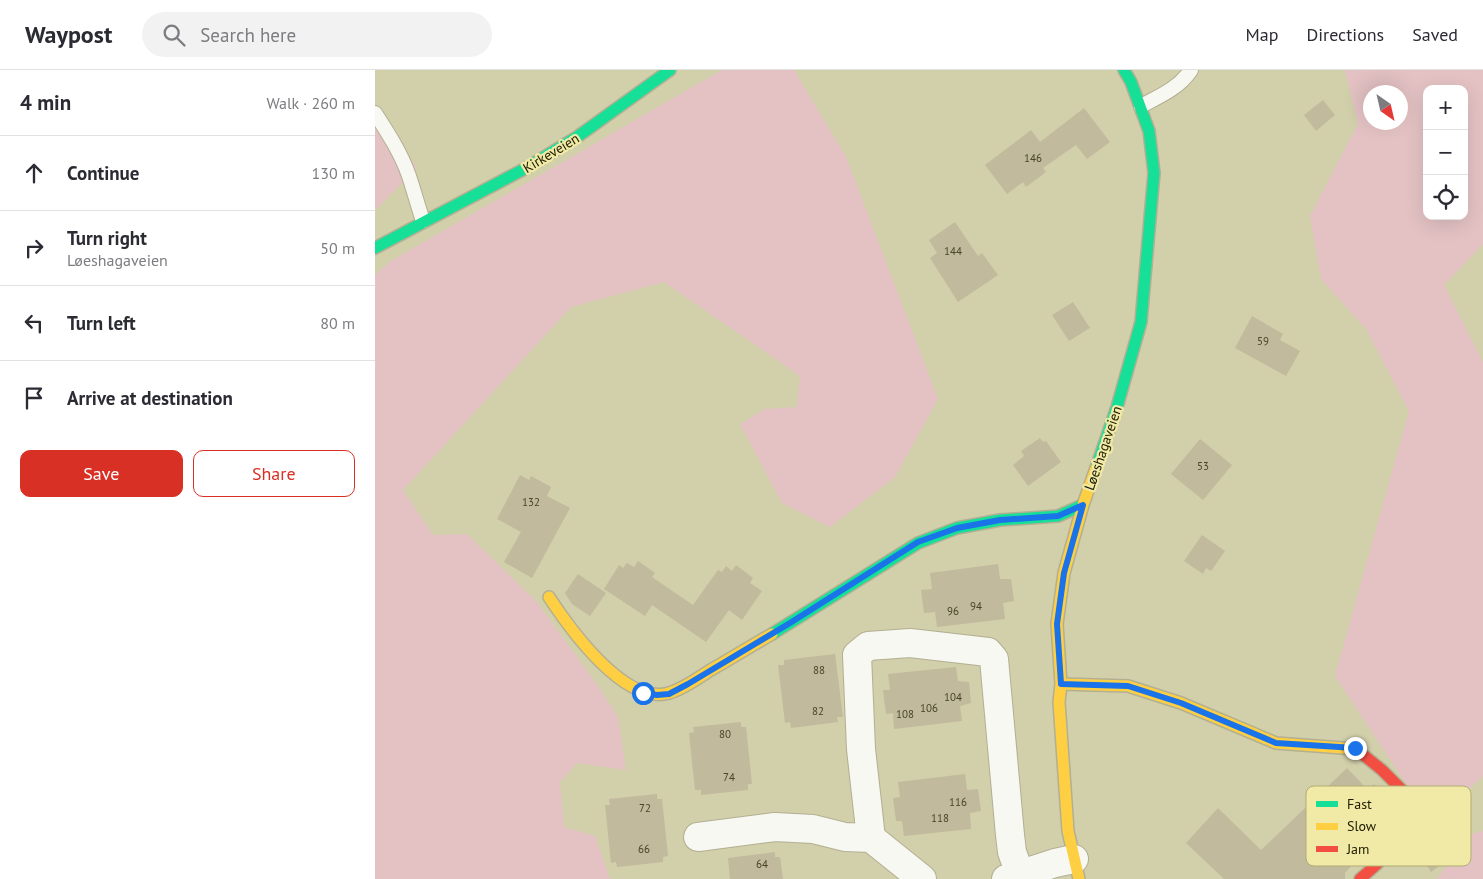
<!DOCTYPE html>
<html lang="en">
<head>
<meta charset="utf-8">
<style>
	:root { --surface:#fff; --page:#f2f2f3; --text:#2b2b33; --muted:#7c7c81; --line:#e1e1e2; --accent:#d93025 }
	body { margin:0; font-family:"PT Sans",sans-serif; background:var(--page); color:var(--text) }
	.controls { position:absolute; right:15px; top:15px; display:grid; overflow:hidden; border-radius:10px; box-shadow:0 5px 20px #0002 }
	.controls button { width:45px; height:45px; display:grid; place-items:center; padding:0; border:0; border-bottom:1px solid var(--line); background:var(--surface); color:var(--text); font:25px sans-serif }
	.compass { position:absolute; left:988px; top:15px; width:45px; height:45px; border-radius:50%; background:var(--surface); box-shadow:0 5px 20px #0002; rotate:146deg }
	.stop { position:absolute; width:15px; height:15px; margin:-11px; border:4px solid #1a73e8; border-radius:50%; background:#fff }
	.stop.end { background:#1a73e8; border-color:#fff; box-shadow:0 1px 5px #0008 }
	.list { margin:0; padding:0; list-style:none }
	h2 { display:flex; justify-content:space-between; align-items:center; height:65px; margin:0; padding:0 20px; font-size:21px }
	h2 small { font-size:16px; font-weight:400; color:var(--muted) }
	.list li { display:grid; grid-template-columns:32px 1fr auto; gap:15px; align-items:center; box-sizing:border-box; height:75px; padding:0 20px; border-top:1px solid var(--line) }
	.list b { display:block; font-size:19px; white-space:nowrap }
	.list p { margin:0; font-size:16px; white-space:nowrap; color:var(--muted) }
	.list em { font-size:16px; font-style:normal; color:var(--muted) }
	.actions { display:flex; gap:10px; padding:15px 20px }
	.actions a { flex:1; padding:11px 0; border:1px solid var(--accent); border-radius:10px; text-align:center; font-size:18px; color:var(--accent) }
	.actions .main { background:var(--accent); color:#fff }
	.icon { flex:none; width:28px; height:28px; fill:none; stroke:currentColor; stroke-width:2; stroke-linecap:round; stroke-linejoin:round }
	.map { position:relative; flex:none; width:1108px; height:809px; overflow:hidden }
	header { display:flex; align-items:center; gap:30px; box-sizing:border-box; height:70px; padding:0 25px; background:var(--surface); border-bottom:1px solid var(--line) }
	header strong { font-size:24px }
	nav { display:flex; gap:28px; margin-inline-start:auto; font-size:18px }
	.search { width:350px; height:45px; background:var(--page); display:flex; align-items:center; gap:12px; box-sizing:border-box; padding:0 18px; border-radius:28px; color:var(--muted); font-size:19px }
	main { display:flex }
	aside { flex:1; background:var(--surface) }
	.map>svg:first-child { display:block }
</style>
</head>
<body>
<header>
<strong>Waypost</strong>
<div class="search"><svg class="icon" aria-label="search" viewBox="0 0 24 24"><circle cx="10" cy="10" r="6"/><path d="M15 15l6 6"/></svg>Search here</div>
<nav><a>Map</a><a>Directions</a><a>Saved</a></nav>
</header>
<main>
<aside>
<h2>4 min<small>Walk · 260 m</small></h2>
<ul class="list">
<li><svg class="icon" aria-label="ahead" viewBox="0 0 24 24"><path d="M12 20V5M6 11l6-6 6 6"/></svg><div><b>Continue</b></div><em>130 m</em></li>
<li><svg class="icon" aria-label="right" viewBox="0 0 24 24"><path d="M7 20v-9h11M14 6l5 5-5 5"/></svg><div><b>Turn right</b><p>Løeshagaveien</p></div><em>50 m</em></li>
<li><svg class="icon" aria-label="left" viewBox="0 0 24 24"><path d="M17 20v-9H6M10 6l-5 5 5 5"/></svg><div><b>Turn left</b></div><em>80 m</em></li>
<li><svg class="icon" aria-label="arrive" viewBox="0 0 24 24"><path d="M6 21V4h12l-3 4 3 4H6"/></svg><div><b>Arrive at destination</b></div></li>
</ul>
<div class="actions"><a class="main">Save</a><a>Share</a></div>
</aside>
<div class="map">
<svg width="1108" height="809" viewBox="0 0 1108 809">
	<rect width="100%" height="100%" fill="#d2cfab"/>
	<g fill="#e4c2c4" fill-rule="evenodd">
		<path d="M347,0H419L471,87L563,329L520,407L455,457L407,433L365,354L390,339L422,337L425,306L289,212L196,237L28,420L58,465L92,464L161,531L223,616L243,647L251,700L202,693L185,712L189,757L220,766L235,809H0V205L16,191Z"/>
		<path d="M970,0H1108V174L1069,215L1108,292V706L1057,753L960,606L1034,341L991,259L946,209L935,146L983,54ZM1052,19H1089V146H1052ZM996,22H1026V52H996Z"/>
		<path d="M0,33L42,98L0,140Z"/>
		<path d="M1108,761V809H1062L1094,765Z"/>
	</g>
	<g fill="#c1ba9d">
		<path d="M948,30L960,45L941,61L929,45Z"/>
		<path d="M709,38L735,72L712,89L701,75L668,98L671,102L651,117L648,112L632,124L610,95L656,60L665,72Z"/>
		<path d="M580,152L603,186L607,183L623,205L583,232L555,188L562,183L554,170Z"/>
		<path d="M698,232L715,258L694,271L677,245Z"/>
		<path d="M877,246L908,264L905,270L925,281L911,306L860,278Z"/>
		<path d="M665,368L668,372L671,371L686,392L653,416L638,395L649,386L646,381Z"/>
		<path d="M825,369L857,395L828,430L796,404Z"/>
		<path d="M145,405L154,410L156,406L176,417L172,426L195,438L157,508L129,492L146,462L122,449Z"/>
		<path d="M827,465L850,481L836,501L831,498L828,504L809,491Z"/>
		<path d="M263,491L280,503L277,507L318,535L343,500L347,502L351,496L357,501L361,495L378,508L375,513L387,521L367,550L354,540L331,572L277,535L270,546L229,519L244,495L248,498L252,493L259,497Z"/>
		<path d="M623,494L625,509H636L639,531L628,533L630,549L562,557L560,542L549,543L546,520L557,519L555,503Z"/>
		<path d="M203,504L231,523L215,546L197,534L190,523Z"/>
		<path d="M460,584L468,647H462L463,652L416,658L415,652L410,653L403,595H409V590Z"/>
		<path d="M581,597L583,611L594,612L596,633L585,636L587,651L519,659L518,643L511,644L508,620H515L513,604Z"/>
		<path d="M366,652V657H371L377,714H373V720L326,725V720H320L314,663L319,662L318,657Z"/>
		<path d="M972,698L993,720L999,714L1013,729L993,749L985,741L957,768L976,796L970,803V809H849L811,773L843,738L886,780Z"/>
		<path d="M590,704L592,720L603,719L606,741L595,743L596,759L529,766L527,751H521L518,728L525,727L523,712Z"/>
		<path d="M282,724V729H287L293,786L288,787V792L242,797L241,792L236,793L230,735H235L234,729Z"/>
		<path d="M1056,764L1074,789L1056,802L1039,777L1042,773Z"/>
		<path d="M400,782V787H405L408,809H355L353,788Z"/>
	</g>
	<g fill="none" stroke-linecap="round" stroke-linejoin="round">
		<g stroke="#b2af93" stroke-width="16">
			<g id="lane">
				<path d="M766,36C785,26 804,18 816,0"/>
				<path d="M0,43C13,63 26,83 34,106C39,121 43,136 48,151"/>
			</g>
		</g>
		<g stroke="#b2af93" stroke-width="30">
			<g id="street">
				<path d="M323,767L400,757L438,759L470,767L496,768L547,809"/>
				<path d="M496,768L486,679L482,585L493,576L535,573L613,582L619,589L635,765L637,782L645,804"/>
				<path d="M631,809L680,793L699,789"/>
			</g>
		</g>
		<g stroke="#b2af93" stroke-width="14">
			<g id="fast">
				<path d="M0,178L153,97L202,67L295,0"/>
				<path d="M721,398L742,337L766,252L779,103L774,61L756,12L749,0"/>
				<path d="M397,564L543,473L582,458L625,450L683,446L708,435"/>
			</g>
		</g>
		<g stroke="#b2af93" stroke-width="14">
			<g id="slow">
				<path d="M174,527C195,559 250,636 294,623C308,619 322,609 334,601C355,589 376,576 397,564"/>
				<path d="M686,614L753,616L806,633L901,673L981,679"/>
				<path d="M704,809L693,761L684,632L686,614L682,554L689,503L708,435L721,398"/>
			</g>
		</g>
		<g stroke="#b2af93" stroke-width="14">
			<path id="jam" d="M981,679L1007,700L1040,733C1048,757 1001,795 985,809"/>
		</g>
		<use href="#lane" stroke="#f8f8f2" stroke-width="14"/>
		<use href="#street" stroke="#f8f8f2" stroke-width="28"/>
		<use href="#fast" stroke="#16e098" stroke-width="11"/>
		<use href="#slow" stroke="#ffcf43" stroke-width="11"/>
		<use href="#jam" stroke="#f24e42" stroke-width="11"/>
	</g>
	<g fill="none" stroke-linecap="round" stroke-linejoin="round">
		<path stroke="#1a73e8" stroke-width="6" d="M268,623L282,625L294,624L313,614L415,553L543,472L582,458L625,450L683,446L708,435L689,503L682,554L686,614L753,616L806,633L901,673L980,678"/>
	</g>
	<g text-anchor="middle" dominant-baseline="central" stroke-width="4.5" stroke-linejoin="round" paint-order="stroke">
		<g font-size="11" fill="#48442a">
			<text x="658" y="88">146</text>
			<text x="578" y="181">144</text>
			<text x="888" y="271">59</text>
			<text x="828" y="396">53</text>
			<text x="156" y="432">132</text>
			<text x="601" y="536">94</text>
			<text x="578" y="541">96</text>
			<text x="444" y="600">88</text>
			<text x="578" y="627">104</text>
			<text x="554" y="638">106</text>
			<text x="443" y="641">82</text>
			<text x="530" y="644">108</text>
			<text x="350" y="664">80</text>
			<text x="354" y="707">74</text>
			<text x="583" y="732">116</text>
			<text x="270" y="738">72</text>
			<text x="565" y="748">118</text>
			<text x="269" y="779">66</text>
			<text x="387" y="794">64</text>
		</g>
		<g font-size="14" fill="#1d1a01" stroke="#f0eaa6">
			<text transform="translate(176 83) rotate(-31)">Kirkeveien</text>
			<text transform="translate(728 378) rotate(-71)">Løeshagaveien</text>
		</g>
	</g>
	<rect x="931" y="716" width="165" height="80" rx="8" fill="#f0eaa6" stroke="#b1ac74" stroke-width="1"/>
	<rect x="941" y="731" width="22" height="6" fill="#16e098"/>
	<rect x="941" y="753" width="22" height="7" fill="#ffcf43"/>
	<rect x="941" y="776" width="22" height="6" fill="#f24e42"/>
	<g font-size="14" fill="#1d1a01">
		<text x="972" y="739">Fast</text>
		<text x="972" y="761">Slow</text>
		<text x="972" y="784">Jam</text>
	</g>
</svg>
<div class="controls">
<button>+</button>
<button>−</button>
<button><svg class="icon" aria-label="locate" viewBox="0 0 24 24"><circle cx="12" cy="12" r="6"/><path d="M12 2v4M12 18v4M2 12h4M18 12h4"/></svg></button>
</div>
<svg class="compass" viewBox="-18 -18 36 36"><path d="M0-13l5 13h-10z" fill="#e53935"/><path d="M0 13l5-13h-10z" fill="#7c7c81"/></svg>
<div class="stop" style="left:268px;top:623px"></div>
<div class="stop end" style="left:980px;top:678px"></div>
</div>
</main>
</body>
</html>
